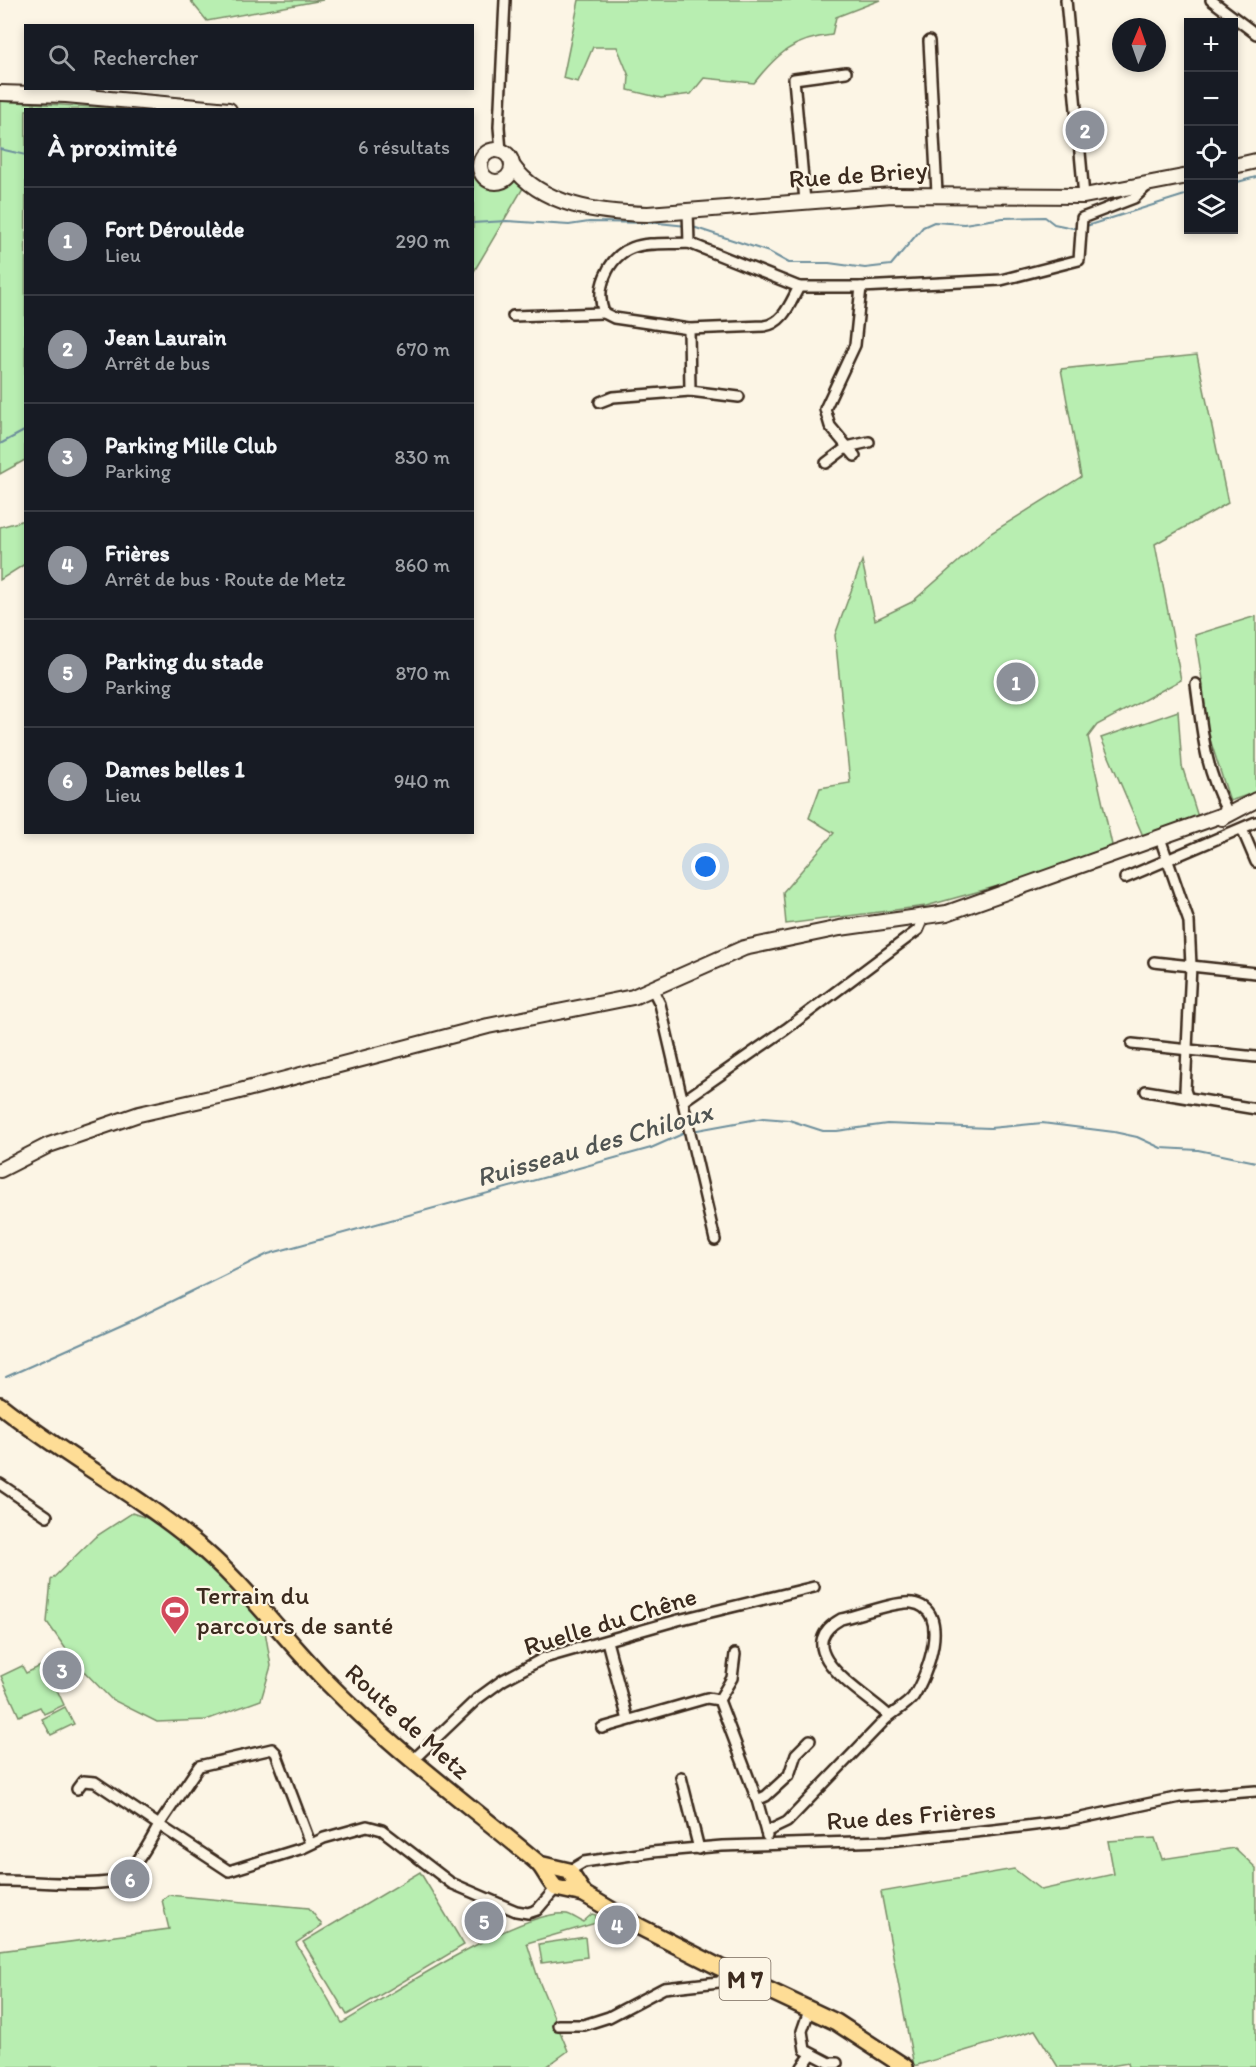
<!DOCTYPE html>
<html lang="fr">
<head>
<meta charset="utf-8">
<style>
	:root { --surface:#171b24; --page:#20242c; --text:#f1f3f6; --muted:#9ea1a6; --line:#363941; --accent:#8c9099 }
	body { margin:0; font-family:Itim,sans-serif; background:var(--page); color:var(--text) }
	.controls { position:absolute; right:18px; top:18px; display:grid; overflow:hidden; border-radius:0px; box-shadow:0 3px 9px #0003 }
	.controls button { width:54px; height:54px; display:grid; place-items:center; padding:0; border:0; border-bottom:2px solid var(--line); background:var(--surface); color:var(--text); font:30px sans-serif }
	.compass { position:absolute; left:1112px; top:18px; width:54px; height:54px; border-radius:50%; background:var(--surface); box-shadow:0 3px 9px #0003; rotate:2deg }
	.you { position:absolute; left:706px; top:867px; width:21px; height:21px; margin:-15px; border:4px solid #fff; border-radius:50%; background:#1a73e8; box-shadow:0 0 0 9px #1a73e833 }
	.badge { display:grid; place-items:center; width:39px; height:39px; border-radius:50%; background:var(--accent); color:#fff; font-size:20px; font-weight:700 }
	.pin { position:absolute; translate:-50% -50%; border:3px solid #fff; box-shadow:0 2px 6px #0006 }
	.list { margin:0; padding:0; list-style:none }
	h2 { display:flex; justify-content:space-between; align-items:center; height:78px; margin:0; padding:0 24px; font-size:26px }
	h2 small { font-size:20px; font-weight:400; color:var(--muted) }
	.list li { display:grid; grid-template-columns:39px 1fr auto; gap:18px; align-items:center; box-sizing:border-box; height:108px; padding:0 24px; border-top:2px solid var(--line) }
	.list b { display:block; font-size:22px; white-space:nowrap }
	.list p { margin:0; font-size:20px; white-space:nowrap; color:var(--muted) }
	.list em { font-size:20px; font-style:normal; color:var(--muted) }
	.icon { flex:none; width:33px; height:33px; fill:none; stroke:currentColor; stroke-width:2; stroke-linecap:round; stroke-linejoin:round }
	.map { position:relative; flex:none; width:1256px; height:2067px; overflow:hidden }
	.search { position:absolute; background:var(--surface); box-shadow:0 3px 9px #0003; left:24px; top:24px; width:450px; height:66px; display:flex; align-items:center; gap:15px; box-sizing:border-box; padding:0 21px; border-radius:0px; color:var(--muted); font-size:22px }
	.panel { position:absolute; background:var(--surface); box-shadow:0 3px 9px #0003; left:24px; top:108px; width:450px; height:726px; border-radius:0px }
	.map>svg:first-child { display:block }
</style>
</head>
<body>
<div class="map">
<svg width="1256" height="2067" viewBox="0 0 1256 2067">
	<rect width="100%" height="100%" fill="#fcf5e5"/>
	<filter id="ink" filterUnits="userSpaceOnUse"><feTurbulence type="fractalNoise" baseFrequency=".0167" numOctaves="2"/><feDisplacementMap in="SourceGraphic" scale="12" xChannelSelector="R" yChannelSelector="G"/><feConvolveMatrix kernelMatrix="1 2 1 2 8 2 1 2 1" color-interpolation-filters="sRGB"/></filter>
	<g filter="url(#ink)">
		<g fill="#b8eeb1" stroke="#7a8c68" stroke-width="1.5">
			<path d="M190,0H323L207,21Z"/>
			<path d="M579,0H880L836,17L832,35C793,39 777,54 754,83L704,78L691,94L661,98L628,90L629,76L617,47H593L578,82L563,78Z"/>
			<path d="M0,101L124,109L26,110L25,460L0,474Z"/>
			<path d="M473,170L526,183L473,273Z"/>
			<path d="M1197,355L1228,503L1155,544L1181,680L1097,725L1088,737L1114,854L926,906L786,924L783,892L834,833L809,818L820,788L850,783L835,635L862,561L875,620L912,602L991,533L1081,477L1061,369Z"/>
			<path d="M25,520V564L0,580V527Z"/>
			<path d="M1256,616V792L1230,801L1204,721L1199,687L1203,686L1195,635Z"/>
			<path d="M1178,711L1182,766L1198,817L1143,836L1101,738Z"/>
			<path d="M132,1513L162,1523L209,1564L263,1619L271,1666L261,1700L206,1720L157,1722L111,1699L75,1662L47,1622L51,1580L95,1537Z"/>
			<path d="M45,1664L64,1705L44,1714L40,1707L19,1716L1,1676L22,1666L26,1673Z"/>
			<path d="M65,1707L74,1724L51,1735L42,1719Z"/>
			<path d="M1155,1838L1162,1859L1235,1848L1256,1868V2067H1129L1128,2063L1104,2067H1058L1035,2030L914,2066L881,1892L1014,1869L1041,1890L1114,1874L1108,1841Z"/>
			<path d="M420,1872L464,1945L347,2015L303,1942Z"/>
			<path d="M168,1895L309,1908L322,1925L296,1943L342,2023C385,1998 522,1908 567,1914C572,1915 578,1920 583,1922L592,1914L596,1915V1923L527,1943L539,1981L568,2051L546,2067H0V1951L169,1929L162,1900Z"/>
			<path d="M585,1937L587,1957L542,1963L539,1944Z"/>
		</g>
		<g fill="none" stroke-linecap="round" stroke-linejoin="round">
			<g stroke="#6d8f9c" stroke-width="2">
				<path d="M0,149L26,155"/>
				<path d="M1234,183L1256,177"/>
				<path d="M472,223L507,221L569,225L589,222L658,223L687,226"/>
				<path d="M693,227L769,252L789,263H829L865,268L891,265L923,227L934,222L964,224L1003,218L1045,217L1054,224L1078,229"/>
				<path d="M1083,227L1188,194"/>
				<path d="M0,444L26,430"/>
				<path d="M692,1131L763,1118L789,1120L823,1131H837L887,1124L990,1128L1042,1123L1114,1132L1137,1137L1161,1148L1198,1150L1256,1162"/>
				<path d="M6,1377L131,1321L268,1254L651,1148L687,1132"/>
			</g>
			<g stroke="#3b2a1e" stroke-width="14">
				<g id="street">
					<path d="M1066,0L1084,196"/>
					<path d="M1211,0L1256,34"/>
					<path d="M929,41L937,193"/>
					<path d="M501,151L499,127L505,0"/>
					<path d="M805,201L794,79L846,72"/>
					<path d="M688,211L689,243"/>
					<path d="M689,243L799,287C790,303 784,323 764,326L689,329L614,318L604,313C599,300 600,288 605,276C621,237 653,245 689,243Z"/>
					<path d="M799,287H861L1001,280L1079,260L1082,218L1134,198L1148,185"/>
					<path d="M513,316L604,313"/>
					<path d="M690,391L739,397"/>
					<path d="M600,402L613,397L690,391L689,329"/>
					<path d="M855,456L830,426L825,409L855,345L861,287"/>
					<path d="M826,463L847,447L869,442"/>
					<path d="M1196,684C1203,735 1204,766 1228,813"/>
					<path d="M1242,829L1256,862"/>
					<path d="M1160,838L1189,922L1191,966L1185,1090L1187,1096"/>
					<path d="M1125,878L1256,822"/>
					<path d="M1154,962L1256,973"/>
					<path d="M653,990L660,1004L715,1240"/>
					<path d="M1132,1044L1256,1057"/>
					<path d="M1146,1091L1256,1109"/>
					<path d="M683,1101L786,1029L918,930L923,918"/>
					<path d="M0,1484L47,1516"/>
					<path d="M608,1645L628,1720"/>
					<path d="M719,1700L732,1678L735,1654"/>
					<path d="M602,1728L707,1698L719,1700L757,1800L767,1836"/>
					<path d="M413,1760L477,1699L503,1680L544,1658L678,1620L814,1587"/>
					<path d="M681,1777L699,1849"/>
					<path d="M77,1789L83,1781L95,1782L159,1825L199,1766L272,1749L276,1753L310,1843"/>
					<path d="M757,1800L766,1796L789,1775L796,1754L810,1740"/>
					<path d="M766,1832L787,1822C820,1788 852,1754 885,1720C893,1712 906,1706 913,1697C927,1676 953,1609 912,1603C896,1601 859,1615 841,1619C785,1650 867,1694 889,1716"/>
					<path d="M569,1871L584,1862L652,1852L722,1846L888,1841L994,1830L1067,1821L1180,1797L1256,1791"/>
					<path d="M0,1881C25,1880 106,1889 121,1878C137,1866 150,1842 159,1825L229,1871L303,1848L324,1838L367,1826L382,1830L451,1883L516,1911L528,1913L537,1910L556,1888"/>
					<path d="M810,2008L802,2031L805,2050L830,2063H837"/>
					<path d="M558,2025H584L609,2017L664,1988L719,1982L730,1972"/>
					<path d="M802,2067L811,2055"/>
				</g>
			</g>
			<g stroke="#3b2a1e" stroke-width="18">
				<g id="secondary">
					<path d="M0,93L66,95L229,110"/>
					<circle cx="496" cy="166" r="16"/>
					<path d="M512,165C541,206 601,213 648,214L892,195L1084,196L1188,176"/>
					<path d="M1234,166L1256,161"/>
					<path d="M1222,818L1256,800"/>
					<path d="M0,1170L49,1145L139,1114L232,1093L488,1026L633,997L744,948L840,928L947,913L1228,813"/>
				</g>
			</g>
			<g stroke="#3b2a1e" stroke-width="20">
				<g id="primary">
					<path d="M0,1405C61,1454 132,1491 193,1541C244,1582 284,1639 330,1685C394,1750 468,1804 537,1862C545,1869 548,1881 556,1888L584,1894L640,1927L719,1967L836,2022L905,2067"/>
					<path d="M539,1864L569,1871L584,1894"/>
				</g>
			</g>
			<use href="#street" stroke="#fcf5e5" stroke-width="9"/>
			<use href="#secondary" stroke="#fcf5e5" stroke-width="14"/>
			<use href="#primary" stroke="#fedd96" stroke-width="15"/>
		</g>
	</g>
	<defs>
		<g id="stadium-pin" transform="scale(1.5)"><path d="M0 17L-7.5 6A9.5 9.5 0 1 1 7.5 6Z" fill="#d1495b" stroke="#fcf5e5"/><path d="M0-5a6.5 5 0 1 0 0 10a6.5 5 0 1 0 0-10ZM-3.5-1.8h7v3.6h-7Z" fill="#fff"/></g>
	</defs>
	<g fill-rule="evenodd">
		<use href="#stadium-pin" x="175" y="1610"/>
	</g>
	<g text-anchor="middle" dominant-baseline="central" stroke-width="4.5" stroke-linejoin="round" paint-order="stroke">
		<rect fill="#fcf5e5" stroke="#75675a" stroke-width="1.5" x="719.5" y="1958" width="51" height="42" rx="4.5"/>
		<g font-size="24" font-weight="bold" fill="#3b2a1e">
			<text x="745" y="1979">M 7</text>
		</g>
		<g font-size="26" fill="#3b2a1e" stroke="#fcf5e5">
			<text transform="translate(858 174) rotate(-4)">Rue de Briey</text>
			<text transform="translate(610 1621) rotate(-17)">Ruelle du Chêne</text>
			<text transform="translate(408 1721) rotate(42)">Route de Metz</text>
			<text transform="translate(911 1815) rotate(-4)">Rue des Frières</text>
		</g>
		<g font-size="26" fill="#3b2a1e" stroke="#fcf5e5" text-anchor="start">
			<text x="196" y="1595">Terrain du<tspan x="196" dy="30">parcours de santé</tspan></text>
		</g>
		<g font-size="27" font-style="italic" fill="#505452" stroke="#fcf5e5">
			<text transform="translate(594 1144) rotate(-16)">Ruisseau des Chiloux</text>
		</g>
	</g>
</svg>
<div class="controls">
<button>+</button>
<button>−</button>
<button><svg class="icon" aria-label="locate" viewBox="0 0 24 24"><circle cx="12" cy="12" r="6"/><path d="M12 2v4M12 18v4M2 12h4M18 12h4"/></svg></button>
<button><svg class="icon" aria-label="layers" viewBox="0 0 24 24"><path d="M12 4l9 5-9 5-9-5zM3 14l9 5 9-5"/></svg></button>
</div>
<svg class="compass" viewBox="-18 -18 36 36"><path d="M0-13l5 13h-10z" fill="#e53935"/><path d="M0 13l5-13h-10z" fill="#9ea1a6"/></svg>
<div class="you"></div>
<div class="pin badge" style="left:1016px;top:682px">1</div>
<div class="pin badge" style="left:1085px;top:130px">2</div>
<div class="pin badge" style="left:62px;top:1670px">3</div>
<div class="pin badge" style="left:617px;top:1925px">4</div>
<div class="pin badge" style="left:484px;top:1921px">5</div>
<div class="pin badge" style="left:130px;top:1879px">6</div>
<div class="search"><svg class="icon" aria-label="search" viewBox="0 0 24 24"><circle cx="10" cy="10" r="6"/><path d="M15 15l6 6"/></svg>Rechercher</div>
<section class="panel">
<h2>À proximité<small>6 résultats</small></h2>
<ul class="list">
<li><span class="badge">1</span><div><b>Fort Déroulède</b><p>Lieu</p></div><em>290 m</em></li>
<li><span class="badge">2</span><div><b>Jean Laurain</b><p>Arrêt de bus</p></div><em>670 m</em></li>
<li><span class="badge">3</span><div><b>Parking Mille Club</b><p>Parking</p></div><em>830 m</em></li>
<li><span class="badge">4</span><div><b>Frières</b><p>Arrêt de bus · Route de Metz</p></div><em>860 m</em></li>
<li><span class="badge">5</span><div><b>Parking du stade</b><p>Parking</p></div><em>870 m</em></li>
<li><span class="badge">6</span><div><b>Dames belles 1</b><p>Lieu</p></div><em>940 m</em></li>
</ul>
</section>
</div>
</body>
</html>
